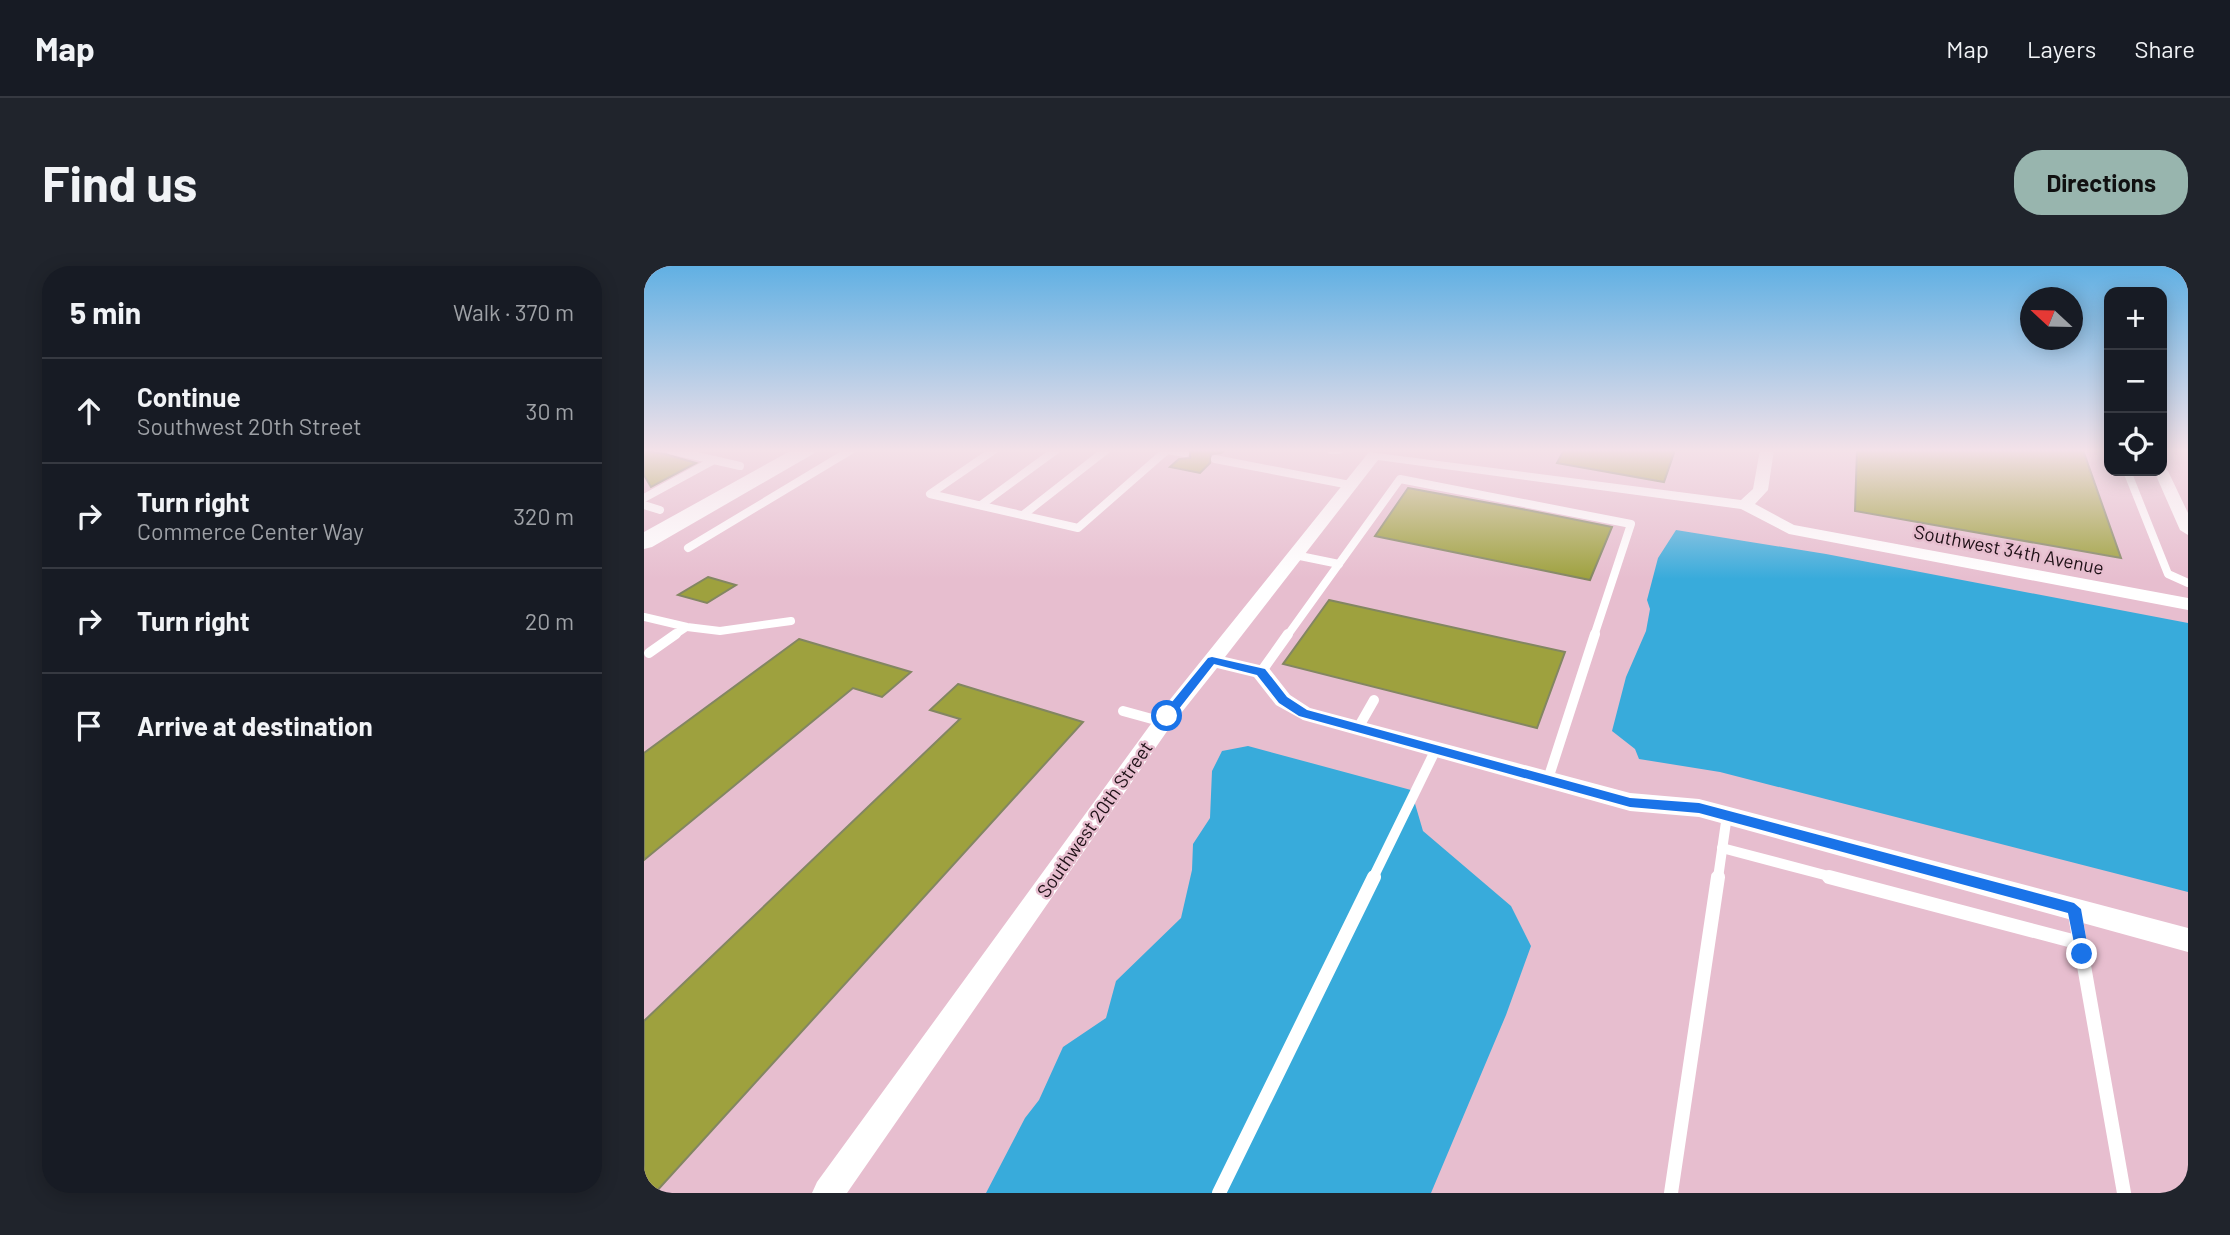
<!DOCTYPE html>
<html lang="en">
<head>
<meta charset="utf-8">
<style>
	:root { --surface:#171b24; --page:#20242c; --text:#f1f3f6; --muted:#9ea1a6; --line:#363941; --accent:#98b5ae }
	body { margin:0; font-family:Barlow,sans-serif; background:var(--page); color:var(--text) }
	.controls { position:absolute; right:21px; top:21px; display:grid; overflow:hidden; border-radius:14px; box-shadow:0 4px 18px #0003 }
	.controls button { width:63px; height:63px; display:grid; place-items:center; padding:0; border:0; border-bottom:2px solid var(--line); background:var(--surface); color:var(--text); font:35px sans-serif }
	.compass { position:absolute; left:1376px; top:21px; width:63px; height:63px; border-radius:50%; background:var(--surface); box-shadow:0 4px 18px #0003; rotate:292deg }
	.stop { position:absolute; width:21px; height:21px; margin:-16px; border:5px solid #1a73e8; border-radius:50%; background:#fff }
	.stop.end { background:#1a73e8; border-color:#fff; box-shadow:0 2px 7px #0008 }
	.list { margin:0; padding:0; list-style:none }
	h2 { display:flex; justify-content:space-between; align-items:center; height:91px; margin:0; padding:0 28px; font-size:30px }
	h2 small { font-size:23px; font-weight:400; color:var(--muted) }
	.list li { display:grid; grid-template-columns:46px 1fr auto; gap:21px; align-items:center; box-sizing:border-box; height:105px; padding:0 28px; border-top:2px solid var(--line) }
	.list b { display:block; font-size:26px; white-space:nowrap }
	.list p { margin:0; font-size:23px; white-space:nowrap; color:var(--muted) }
	.list em { font-size:23px; font-style:normal; color:var(--muted) }
	.icon { flex:none; width:38px; height:38px; fill:none; stroke:currentColor; stroke-width:2; stroke-linecap:round; stroke-linejoin:round }
	.map { position:relative; flex:none; width:1544px; height:927px; overflow:hidden; border-radius:28px }
	header { display:flex; align-items:center; gap:42px; box-sizing:border-box; height:98px; padding:0 35px; background:var(--surface); border-bottom:2px solid var(--line) }
	header strong { font-size:33px }
	nav { display:flex; gap:38px; margin-inline-start:auto; font-size:24px }
	.intro { display:flex; align-items:center; justify-content:space-between; box-sizing:border-box; height:168px; padding:0 42px }
	h1 { margin:0; font-size:49px }
	.button { padding:18px 32px; border-radius:28px; background:var(--accent); color:#111; font-size:24px; font-weight:700 }
	main { display:flex; gap:42px; padding:0 42px }
	aside { flex:1; background:var(--surface); border-radius:28px; box-shadow:0 4px 18px #0003 }
	.map>svg:first-child { display:block }
</style>
</head>
<body>
<header>
<strong>Map</strong>
<nav><a>Map</a><a>Layers</a><a>Share</a></nav>
</header>
<div class="intro"><h1>Find us</h1><a class="button">Directions</a></div>
<main>
<aside>
<h2>5 min<small>Walk · 370 m</small></h2>
<ul class="list">
<li><svg class="icon" aria-label="ahead" viewBox="0 0 24 24"><path d="M12 20V5M6 11l6-6 6 6"/></svg><div><b>Continue</b><p>Southwest 20th Street</p></div><em>30 m</em></li>
<li><svg class="icon" aria-label="right" viewBox="0 0 24 24"><path d="M7 20v-9h11M14 6l5 5-5 5"/></svg><div><b>Turn right</b><p>Commerce Center Way</p></div><em>320 m</em></li>
<li><svg class="icon" aria-label="right" viewBox="0 0 24 24"><path d="M7 20v-9h11M14 6l5 5-5 5"/></svg><div><b>Turn right</b></div><em>20 m</em></li>
<li><svg class="icon" aria-label="arrive" viewBox="0 0 24 24"><path d="M6 21V4h12l-3 4 3 4H6"/></svg><div><b>Arrive at destination</b></div></li>
</ul>
</aside>
<div class="map">
<svg width="1544" height="927" viewBox="0 0 1544 927">
	<rect width="100%" height="100%" fill="#e7becf"/>
	<g fill="#38abdb">
		<path d="M1032,264L1182,288L1544,357V626L1076,506L995,493L991,483L968,465L982,411L1002,365L1006,343L1003,334L1014,292Z"/>
		<path d="M604,480L767,524L779,565L867,640L887,680L862,749L787,927H342L381,852L395,834L419,781L462,752L472,715L537,652L548,604L549,578L566,552L568,505L578,485Z"/>
	</g>
	<g fill="#9ea13e" stroke="#838662" stroke-width="2">
		<path d="M546,184H581L577,187L567,188L566,197L556,207L526,201L535,193L546,192Z"/>
		<path d="M920,184H1031L1020,216L913,197Z"/>
		<path d="M1213,184H1439L1477,292L1211,245Z"/>
		<path d="M0,185L21,188L52,197L7,221L0,209Z"/>
		<path d="M764,222L888,245L968,261L946,314L731,270Z"/>
		<path d="M64,311L92,319L63,337L34,329Z"/>
		<path d="M685,334L921,386L893,462L639,398Z"/>
		<path d="M155,373L267,406L238,431L209,422L0,594V487Z"/>
		<path d="M314,418L439,456L11,927H0V755L316,453L286,444Z"/>
	</g>
	<g fill="none" stroke-linecap="round" stroke-linejoin="round">
		<g stroke="#fff" stroke-width="8">
			<path d="M26,184L96,200"/>
			<path d="M350,184L286,228L434,262L523,184"/>
			<path d="M523,184L541,187"/>
			<path d="M687,184H695"/>
			<path d="M571,193L706,219"/>
			<path d="M1483,205L1524,308L1544,317"/>
			<path d="M0,232L70,194"/>
			<path d="M0,239L16,244"/>
			<path d="M337,239L412,184"/>
			<path d="M379,249L462,184"/>
			<path d="M44,282L207,184"/>
			<path d="M651,289L695,298"/>
			<path d="M0,351L43,361L76,365L147,355"/>
			<path d="M29,370L41,362"/>
			<path d="M643,370L756,213L987,258L950,370"/>
		</g>
		<g stroke="#fff" stroke-width="10">
			<path d="M5,387L32,368"/>
			<path d="M617,406L644,368"/>
			<path d="M479,445L519,456"/>
			<path d="M714,462L730,434"/>
			<path d="M904,513L951,368"/>
			<path d="M1078,582L1192,612"/>
			<path d="M729,612L792,483"/>
			<path d="M1074,612L1083,549"/>
		</g>
		<g stroke="#fff" stroke-width="14">
			<path d="M1185,611L1436,677"/>
			<path d="M1430,643L1480,927"/>
			<path d="M575,927L730,611"/>
			<path d="M1027,927L1074,611"/>
		</g>
		<g fill="#fff" fill-rule="evenodd">
			<path d="M1116,184H1130L1124,224L1111,238L1150,259L1544,332V344L1145,268L1097,243L734,194L581,391L624,401L646,429L666,442L986,527L1055,533L1544,662V686L1055,551L986,545L659,454L632,439L610,411L573,402L526,461L203,927H168L173,916L512,451L725,186L1097,234L1109,223Z"/>
			<path d="M1518,201L1524,205L1544,247V269L1536,264L1510,205H1518Z"/>
		</g>
		<path fill="#fff" fill-rule="evenodd" d="M148,184H172L169,188L8,281L0,283V266Z"/>
	</g>
	<linearGradient id="sky" x2="0" y2="1"><stop stop-color="#61b0e3"/><stop offset="0.59" stop-color="#f4e2e9"/><stop offset="1" stop-color="#f4e2e9" stop-opacity="0"/></linearGradient>
	<rect width="1544" height="313" fill="url(#sky)"/>
	<path fill="#1a73e8" d="M568,391L621,403L643,431L663,444L986,532L1055,537L1430,637L1437,643L1445,688L1438,694L1433,692L1424,647L1055,547L986,541L655,450L635,437L613,409L570,398L527,453H519V447L564,392Z"/>
	<g text-anchor="middle" dominant-baseline="central" stroke-width="5" stroke-linejoin="round" paint-order="stroke">
		<g font-size="19" fill="#1d0f15" stroke="#e7becf">
			<text transform="translate(1365 283) rotate(11)">Southwest 34th Avenue</text>
			<text transform="translate(450 553) rotate(-55)">Southwest 20th Street</text>
		</g>
	</g>
</svg>
<div class="controls">
<button>+</button>
<button>−</button>
<button><svg class="icon" aria-label="locate" viewBox="0 0 24 24"><circle cx="12" cy="12" r="6"/><path d="M12 2v4M12 18v4M2 12h4M18 12h4"/></svg></button>
</div>
<svg class="compass" viewBox="-18 -18 36 36"><path d="M0-13l5 13h-10z" fill="#e53935"/><path d="M0 13l5-13h-10z" fill="#9ea1a6"/></svg>
<div class="stop" style="left:523px;top:450px"></div>
<div class="stop end" style="left:1438px;top:688px"></div>
</div>
</main>
</body>
</html>
